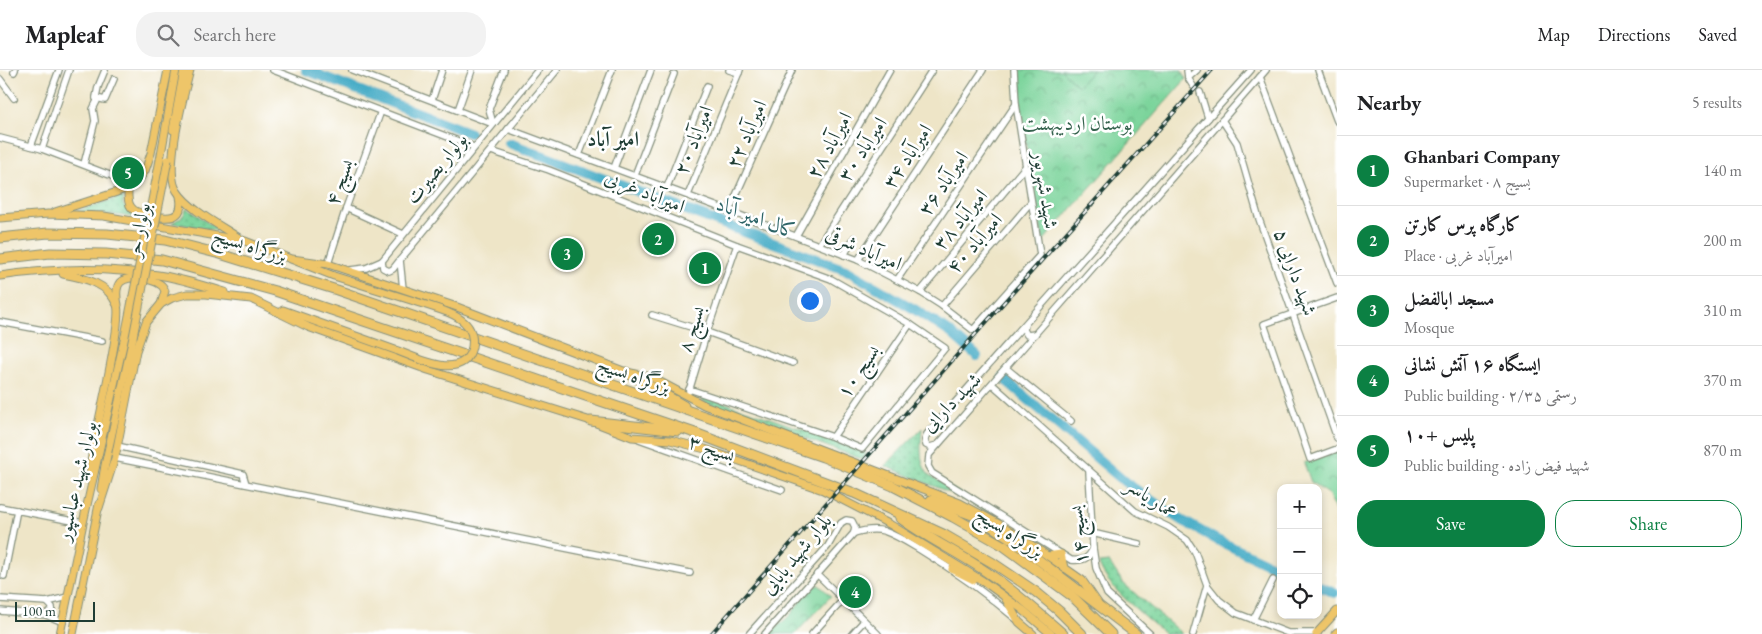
<!DOCTYPE html>
<html lang="en">
<head>
<meta charset="utf-8">
<style>
	:root { --surface:#fff; --page:#f2f2f2; --text:#202124; --muted:#757577; --line:#e0e0e0; --accent:#0b8043 }
	body { margin:0; font-family:"EB Garamond",Amiri,serif; background:var(--page); color:var(--text) }
	.controls { position:absolute; right:15px; bottom:15px; display:grid; overflow:hidden; border-radius:10px; box-shadow:0 2px 8px #0003 }
	.controls button { width:45px; height:45px; display:grid; place-items:center; padding:0; border:0; border-bottom:1px solid var(--line); background:var(--surface); color:var(--text); font:25px sans-serif }
	.scale { position:absolute; left:15px; bottom:12px; width:80px; box-sizing:border-box; padding-left:5px; border:2px solid #1f3d34; border-top:0; font-size:14px; line-height:18px; white-space:nowrap; color:#1f3d34; -webkit-text-stroke:4px #fff; paint-order:stroke }
	.you { position:absolute; left:809px; top:230px; width:18px; height:18px; margin:-12px; border:4px solid #fff; border-radius:50%; background:#1a73e8; box-shadow:0 0 0 8px #1a73e833 }
	.badge { display:grid; place-items:center; width:32px; height:32px; border-radius:50%; background:var(--accent); color:#fff; font-size:16px; font-weight:700 }
	.pin { position:absolute; translate:-50% -50%; border:2px solid #fff; box-shadow:0 1px 5px #0006 }
	.list { margin:0; padding:0; list-style:none }
	h2 { display:flex; justify-content:space-between; align-items:center; height:65px; margin:0; padding:0 20px; font-size:21px }
	h2 small { font-size:16px; font-weight:400; color:var(--muted) }
	.list li { display:grid; grid-template-columns:32px 1fr auto; gap:15px; align-items:center; box-sizing:border-box; height:70px; padding:0 20px; border-top:1px solid var(--line) }
	.list b { display:block; font-size:19px; white-space:nowrap }
	.list p { margin:0; font-size:16px; white-space:nowrap; color:var(--muted) }
	.list em { font-size:16px; font-style:normal; color:var(--muted) }
	.actions { display:flex; gap:10px; padding:15px 20px }
	.actions a { flex:1; padding:11px 0; border:1px solid var(--accent); border-radius:20px; text-align:center; font-size:18px; color:var(--accent) }
	.actions .main { background:var(--accent); color:#fff }
	.icon { flex:none; width:28px; height:28px; fill:none; stroke:currentColor; stroke-width:2; stroke-linecap:round; stroke-linejoin:round }
	.map { position:relative; flex:none; width:1337px; height:564px; overflow:hidden }
	header { display:flex; align-items:center; gap:30px; box-sizing:border-box; height:70px; padding:0 25px; background:var(--surface); border-bottom:1px solid var(--line) }
	header strong { font-size:24px }
	nav { display:flex; gap:28px; margin-inline-start:auto; font-size:18px }
	.search { width:350px; height:45px; background:var(--page); display:flex; align-items:center; gap:12px; box-sizing:border-box; padding:0 18px; border-radius:20px; color:var(--muted); font-size:19px }
	main { display:flex }
	aside { flex:1; background:var(--surface) }
	.map>svg:first-child { display:block }
</style>
</head>
<body>
<header>
<strong>Mapleaf</strong>
<div class="search"><svg class="icon" aria-label="search" viewBox="0 0 24 24"><circle cx="10" cy="10" r="6"/><path d="M15 15l6 6"/></svg>Search here</div>
<nav><a>Map</a><a>Directions</a><a>Saved</a></nav>
</header>
<main>
<div class="map">
<svg width="1337" height="564" viewBox="0 0 1337 564">
	<defs>
		<pattern id="grass-dots" width="8" height="8" patternUnits="userSpaceOnUse" patternTransform="scale(1.25)"><rect width="8" height="8" fill="#7bd49b"/><path d="M2 2h.1M6 6h.1" fill="none" stroke="#64ad7f" stroke-width="1.8" stroke-linecap="round"/></pattern>
		<pattern id="park-crowns" width="20" height="18" patternUnits="userSpaceOnUse" patternTransform="scale(1.25)"><rect width="20" height="18" fill="#7bd49b"/><path d="M2 6a3 3 0 1 1 6 0M12 15a3 3 0 1 1 6 0" fill="none" stroke="#64ad7f"/></pattern>
	</defs>
	<rect width="100%" height="100%" fill="#fff"/>
	<filter id="ink" filterUnits="userSpaceOnUse"><feTurbulence type="fractalNoise" baseFrequency=".02" numOctaves="2"/><feDisplacementMap in="SourceGraphic" scale="10" xChannelSelector="R" yChannelSelector="G"/><feConvolveMatrix kernelMatrix="1 2 1 2 8 2 1 2 1" color-interpolation-filters="sRGB"/></filter>
	<filter id="wash" filterUnits="userSpaceOnUse"><feTurbulence type="fractalNoise" baseFrequency=".0096" numOctaves="4" result="noise"/><feDisplacementMap in="SourceGraphic" scale="20" xChannelSelector="R" yChannelSelector="G"/><feGaussianBlur stdDeviation="1.12" result="paint"/><feColorMatrix in="noise" values="0 0 0 0 0 0 0 0 0 0 0 0 0 0 0 0 0 1.4 0 .05"/><feComposite in="paint" operator="in"/></filter>
	<g filter="url(#wash)">
		<rect width="100%" height="100%" fill="#eee5c7"/>
		<g fill="url(#grass-dots)" stroke="#4d8868">
			<path d="M124,126L123,135L135,147L77,141Z"/>
			<path d="M187,138L220,161L172,153L183,146Z"/>
			<path d="M699,324L863,380L866,384L862,389L706,333L703,331Z"/>
			<path d="M922,358C921,374 918,392 929,405L1011,453L1010,455L958,426L885,396Z"/>
			<path d="M1109,492L1124,514L1182,564H1165C1148,549 1103,514 1099,493Z"/>
		</g>
		<g fill="url(#park-crowns)" stroke="#4d8868">
			<path d="M1019,0H1181L1186,9L1043,171L1021,44Z"/>
			<path d="M1337,381V446L1329,425L1311,412L1304,393Z"/>
			<path d="M819,515L831,526L795,564H769C775,558 781,554 787,548C798,539 804,518 819,515Z"/>
		</g>
		<path fill="#7bd49b" stroke="#4d8868" d="M1061,0H1093L1078,16Z"/>
		<g fill="none" stroke-linecap="round" stroke-linejoin="round">
			<g stroke="#48adc7" stroke-width="10">
				<path d="M306,0L470,63"/>
				<path d="M509,73L848,201L914,239L951,263L977,286"/>
				<path d="M1003,308L1125,412L1176,447L1217,470L1281,500"/>
				<path d="M1318,516L1334,523"/>
			</g>
		</g>
	</g>
	<g filter="url(#ink)">
		<g fill="none" stroke-linecap="round" stroke-linejoin="round">
			<g stroke="#86917e" stroke-width="8">
				<g id="minor">
					<path d="M273,0L474,77"/>
					<path d="M352,0L493,54"/>
					<path d="M729,0L739,3"/>
					<path d="M1187,0L1188,8L1193,16"/>
					<path d="M1318,0L1337,51"/>
					<path d="M14,2L15,0"/>
					<path d="M1260,7L1337,213"/>
					<path d="M1188,8L1197,0"/>
					<path d="M0,9L14,28"/>
					<path d="M1200,22L1208,48"/>
					<path d="M96,28L105,30L114,9"/>
					<path d="M432,30L442,0"/>
					<path d="M458,40L472,0"/>
					<path d="M1222,50L1237,73L1258,146L1337,368"/>
					<path d="M493,54L489,39L504,0"/>
					<path d="M508,59L729,141L858,190L920,222L942,236L973,260L1040,185L1016,34L1014,0"/>
					<path d="M0,68L42,79L133,114"/>
					<path d="M31,76L59,0"/>
					<path d="M42,79L69,0"/>
					<path d="M491,81L549,100L737,175L831,209L910,254L945,278L862,379L833,367L689,319"/>
					<path d="M579,85L612,0"/>
					<path d="M84,94L95,51L93,39L97,31L96,27L98,17L105,0"/>
					<path d="M614,98L651,0"/>
					<path d="M635,105L674,4"/>
					<path d="M667,117L707,16"/>
					<path d="M688,125L740,0"/>
					<path d="M346,138L403,164"/>
					<path d="M729,141L792,0"/>
					<path d="M796,166L890,0"/>
					<path d="M819,175L932,0"/>
					<path d="M844,185L854,168"/>
					<path d="M858,190L983,0"/>
					<path d="M382,191L383,198L389,201L393,199L400,190"/>
					<path d="M328,194L346,138L381,41"/>
					<path d="M350,200L366,198L382,191L538,0"/>
					<path d="M897,210L1016,34"/>
					<path d="M403,219L400,190L557,0"/>
					<path d="M920,222L1025,97"/>
					<path d="M1337,228L1264,254L1310,389L1337,379"/>
					<path d="M942,236L1031,132"/>
					<path d="M652,245L707,262L793,293"/>
					<path d="M0,252L102,271"/>
					<path d="M1025,255L1024,260L1027,265L1035,264"/>
					<path d="M1006,298L1071,351"/>
					<path d="M992,314L1135,441L1168,457L1187,470L1195,482L1207,515L1219,530L1236,543L1288,563H1318"/>
					<path d="M689,321L707,262L737,175"/>
					<path d="M833,367L910,254"/>
					<path d="M639,369L782,420"/>
					<path d="M937,375L930,377L926,375L925,370L927,364L1251,0"/>
					<path d="M117,376L243,404L246,414"/>
					<path d="M115,388L690,503"/>
					<path d="M1089,402L1093,478L1096,498L1107,524L1150,564"/>
					<path d="M0,437L83,453"/>
					<path d="M854,463C864,460 874,458 884,461C898,466 910,474 922,481C955,501 987,524 1016,549"/>
					<path d="M1092,463L1139,474"/>
					<path d="M1093,478C1089,489 1083,491 1071,490L932,403L928,396L929,385L1266,0"/>
					<path d="M817,504L878,564"/>
					<path d="M4,506L17,440"/>
					<path d="M0,529L47,532L68,527"/>
					<path d="M0,541L46,545L63,552"/>
					<path d="M46,545L52,541V537L47,532"/>
					<path d="M1253,550L1273,510"/>
					<path d="M749,564L828,476L841,453L846,450L852,451L855,457L854,463L765,564"/>
					<path d="M812,564L843,530"/>
					<path d="M852,564L864,551"/>
					<path d="M1193,564L1207,515"/>
				</g>
			</g>
			<g stroke="#86917e" stroke-width="9">
				<g id="major">
					<path d="M190,0C184,25 163,101 177,121C189,140 223,157 242,170"/>
					<path d="M173,60L184,0"/>
					<path d="M160,90L176,0"/>
					<path d="M128,118C128,124 127,132 131,137C135,143 143,144 149,145C167,149 185,151 180,126"/>
					<path d="M55,142L114,123L128,118L139,109L145,101L151,83L168,0"/>
					<path d="M0,148L48,144L104,146L245,171L334,206L414,231"/>
					<path d="M292,189L328,194L457,237L626,302L651,307L704,335L960,433L1003,456L1042,482L1082,510L1098,533"/>
					<path d="M63,204C85,208 108,213 117,235C123,250 97,356 93,379C91,389 91,399 89,409"/>
					<path d="M0,206C52,198 106,197 158,205C180,208 203,216 225,222"/>
					<path d="M118,235C117,230 116,221 118,216C122,203 153,208 161,215C163,216 164,219 165,221L161,234"/>
					<path d="M283,240L398,281"/>
					<path d="M101,419L105,395L133,267"/>
					<path d="M99,438L115,388L136,281L146,252L161,234L172,228L187,224H206L251,229L308,257L428,300L591,351L632,367L670,370L705,379L823,420L891,455L983,511L1023,540L1051,564"/>
					<path d="M1048,486L1061,484L1064,498"/>
					<path d="M952,499L974,510"/>
					<path d="M1005,528L1019,552L1033,564"/>
					<path d="M60,564L83,453L125,266"/>
					<path d="M73,564L99,434"/>
					<path d="M1316,564L1337,541"/>
					<path d="M1335,564L1337,562"/>
				</g>
			</g>
			<g stroke="#86917e" stroke-width="11">
				<g id="highway">
					<path d="M0,168L48,163L107,164L165,170L220,184L337,220L823,387L893,416L953,447L1004,476L1072,526L1111,564"/>
					<path d="M0,189L50,183L106,184L162,190L275,221L695,363L854,423L943,464L993,493L1036,522L1059,541L1082,564"/>
					<path d="M626,302L684,336"/>
					<path d="M591,351L678,361"/>
					<path d="M931,430L975,446L1010,468L1136,564"/>
					<path d="M900,448C928,469 960,483 988,503C1015,521 1039,543 1063,564"/>
				</g>
			</g>
			<use href="#minor" stroke="#fff" stroke-width="5.5"/>
			<use href="#major" stroke="#eec569" stroke-width="7"/>
			<use href="#highway" stroke="#eec569" stroke-width="9"/>
			<g stroke="#1f3d34" stroke-width="4">
				<path id="rail" d="M711,564L973,267L1212,0"/>
			</g>
			<use href="#rail" stroke="#fff" stroke-width="2" stroke-dasharray="5.5" stroke-linecap="butt"/>
			<g stroke="#86917e" stroke-width="9" stroke-linecap="butt">
				<g id="major-bridge">
					<path d="M125,266L160,90"/>
					<path d="M133,267L168,90"/>
					<path d="M398,281C419,289 464,312 472,277C474,268 471,258 464,252C452,241 430,237 414,231"/>
				</g>
			</g>
			<use href="#major-bridge" stroke="#eec569" stroke-width="7"/>
		</g>
	</g>
	<g text-anchor="middle" dominant-baseline="central" stroke-width="5" stroke-linejoin="round" paint-order="stroke">
		<g font-size="20" fill="#36634e" stroke="#fff">
			<text x="1077" y="53">بوستان اردیبهشت</text>
		</g>
		<g font-size="20" fill="#1f3d34" stroke="#fff">
			<text transform="translate(746 64) rotate(-66)">امیرآباد ۲۲</text>
			<text transform="translate(693 70) rotate(-68)">امیرآباد ۲۰</text>
			<text transform="translate(829 75) rotate(-61)">امیرآباد ۲۸</text>
			<text transform="translate(862 79) rotate(-57)">امیرآباد ۳۰</text>
			<text transform="translate(907 86) rotate(-57)">امیرآباد ۳۴</text>
			<text transform="translate(436 98) rotate(-51)">بولوار بصیرت</text>
			<text transform="translate(339 112) rotate(-70)">بسیج ۴</text>
			<text transform="translate(943 113) rotate(-56)">امیرآباد ۳۶</text>
			<text transform="translate(1046 120) rotate(81)">شهید شهریور</text>
			<text transform="translate(645 121) rotate(22)">امیرآباد غربی</text>
			<text transform="translate(960 149) rotate(-50)">امیرآباد ۳۸</text>
			<text transform="translate(138 160) rotate(-79)">بولوار حر</text>
			<text transform="translate(974 173) rotate(-49)">امیرآباد ۴۰</text>
			<text transform="translate(250 175) rotate(17)">بزرگراه بسیج</text>
			<text transform="translate(864 178) rotate(24)">امیرآباد شرقی</text>
			<text transform="translate(1296 202) rotate(70)">شهید دارایی ۵</text>
			<text transform="translate(691 259) rotate(-72)">بسیج ۸</text>
			<text transform="translate(858 301) rotate(-56)">بسیج ۱۰</text>
			<text transform="translate(634 305) rotate(19)">بزرگراه بسیج</text>
			<text transform="translate(951 332) rotate(-45)">شهید دارایی</text>
			<text transform="translate(712 378) rotate(19)">بسیج ۳</text>
			<text transform="translate(76 411) rotate(-77)">بولوار شهید عباسپور</text>
			<text transform="translate(1152 428) rotate(33)">عمار یاسر</text>
			<text transform="translate(1010 462) rotate(33)">بزرگراه بسیج</text>
			<text transform="translate(1078 465) rotate(-96)">بسیج ۱۴</text>
			<text transform="translate(796 484) rotate(-50)">بلوار شهید بابایی</text>
		</g>
		<g font-size="21" font-weight="bold" fill="#1f3d34" stroke="#fff">
			<text x="613" y="68">امیر آباد</text>
		</g>
		<g font-size="21" font-style="italic" fill="#2d6467" stroke="#fff">
			<text transform="translate(757 147) rotate(21)">کال امیر آباد</text>
		</g>
	</g>
</svg>
<div class="controls">
<button>+</button>
<button>−</button>
<button><svg class="icon" aria-label="locate" viewBox="0 0 24 24"><circle cx="12" cy="12" r="6"/><path d="M12 2v4M12 18v4M2 12h4M18 12h4"/></svg></button>
</div>
<div class="scale">100 m</div>
<div class="you"></div>
<div class="pin badge" style="left:705px;top:198px">1</div>
<div class="pin badge" style="left:658px;top:169px">2</div>
<div class="pin badge" style="left:567px;top:184px">3</div>
<div class="pin badge" style="left:855px;top:522px">4</div>
<div class="pin badge" style="left:128px;top:103px">5</div>
</div>
<aside>
<h2>Nearby<small>5 results</small></h2>
<ul class="list">
<li><span class="badge">1</span><div><b>Ghanbari Company</b><p>Supermarket · بسیج ۸</p></div><em>140 m</em></li>
<li><span class="badge">2</span><div><b>کارگاه پرس کارتن</b><p>Place · امیرآباد غربی</p></div><em>200 m</em></li>
<li><span class="badge">3</span><div><b>مسجد ابالفضل</b><p>Mosque</p></div><em>310 m</em></li>
<li><span class="badge">4</span><div><b>ایستگاه ۱۶ آتش نشانی</b><p>Public building · رستمی ۲/۳۵</p></div><em>370 m</em></li>
<li><span class="badge">5</span><div><b>پلیس +۱۰</b><p>Public building · شهید فیض زاده</p></div><em>870 m</em></li>
</ul>
<div class="actions"><a class="main">Save</a><a>Share</a></div>
</aside>
</main>
</body>
</html>
